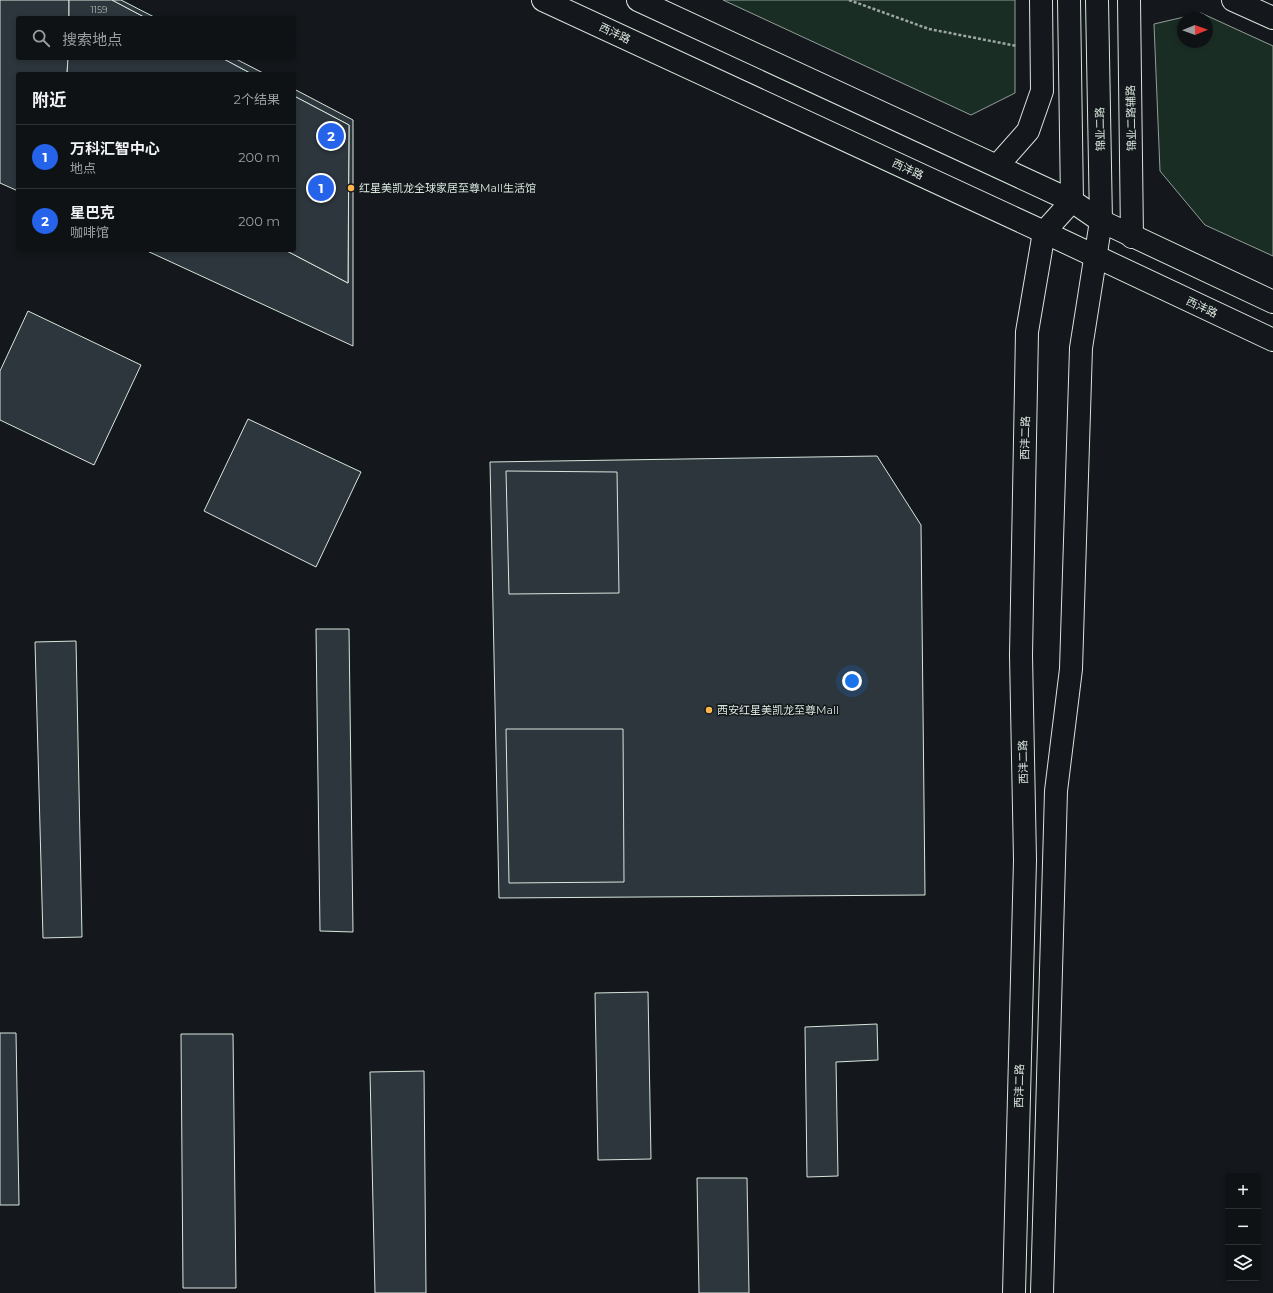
<!DOCTYPE html>
<html lang="zh">
<head>
<meta charset="utf-8">
<style>
	:root { --surface:#0f1215; --page:#181b1e; --text:#f1f3f6; --muted:#9b9ea0; --line:#2f3234; --accent:#2563eb }
	body { margin:0; font-family:Montserrat,"Noto Sans SC",sans-serif; background:var(--page); color:var(--text) }
	.controls { position:absolute; right:12px; bottom:12px; display:grid; overflow:hidden; border-radius:4px; box-shadow:0 2px 6px #0003 }
	.controls button { width:36px; height:36px; display:grid; place-items:center; padding:0; border:0; border-bottom:1px solid var(--line); background:var(--surface); color:var(--text); font:20px sans-serif }
	.compass { position:absolute; left:1177px; top:12px; width:36px; height:36px; border-radius:50%; background:var(--surface); box-shadow:0 2px 6px #0003; rotate:89deg }
	.you { position:absolute; left:852px; top:681px; width:14px; height:14px; margin:-10px; border:3px solid #fff; border-radius:50%; background:#1a73e8; box-shadow:0 0 0 6px #1a73e833 }
	.badge { display:grid; place-items:center; width:26px; height:26px; border-radius:50%; background:var(--accent); color:#fff; font-size:13px; font-weight:700 }
	.pin { position:absolute; translate:-50% -50%; border:2px solid #fff; box-shadow:0 1px 4px #0006 }
	.list { margin:0; padding:0; list-style:none }
	h2 { display:flex; justify-content:space-between; align-items:center; height:52px; margin:0; padding:0 16px; font-size:17px }
	h2 small { font-size:13px; font-weight:400; color:var(--muted) }
	.list li { display:grid; grid-template-columns:26px 1fr auto; gap:12px; align-items:center; box-sizing:border-box; height:64px; padding:0 16px; border-top:1px solid var(--line) }
	.list b { display:block; font-size:15px; white-space:nowrap }
	.list p { margin:0; font-size:13px; white-space:nowrap; color:var(--muted) }
	.list em { font-size:13px; font-style:normal; color:var(--muted) }
	.icon { flex:none; width:22px; height:22px; fill:none; stroke:currentColor; stroke-width:2; stroke-linecap:round; stroke-linejoin:round }
	.map { position:relative; flex:none; width:1273px; height:1293px; overflow:hidden }
	.search { position:absolute; background:var(--surface); box-shadow:0 2px 6px #0003; left:16px; top:16px; width:280px; height:44px; display:flex; align-items:center; gap:10px; box-sizing:border-box; padding:0 14px; border-radius:4px; color:var(--muted); font-size:15px }
	.panel { position:absolute; background:var(--surface); box-shadow:0 2px 6px #0003; left:16px; top:72px; width:280px; height:180px; border-radius:4px }
	.map>svg:first-child { display:block }
</style>
</head>
<body>
<div class="map">
<svg width="1273" height="1293" viewBox="0 0 1273 1293">
	<rect width="100%" height="100%" fill="#14181c"/>
	<g fill="#1a2d24" stroke="#939e99" fill-rule="evenodd">
		<path d="M723,0H1015V93L971,115Z"/>
		<path d="M1201,13L1273,46V256L1205,225L1160,171L1154,24ZM1183,18H1207V42H1183Z"/>
	</g>
	<g fill="#2c363c" stroke="#d8e6dc">
		<path d="M0,0H69V18H18V58H68L67,74H18V191L0,183Z"/>
		<path d="M69,0H112L146,18H69Z"/>
		<path d="M112,0H121L156,18H146Z"/>
		<path d="M68,58H222L252,74H67Z"/>
		<path d="M222,58H234L265,74H252Z"/>
		<path d="M294,89L353,120V346L145,250H285L348,283L349,125L294,96Z"/>
		<path d="M294,96L349,125L348,283L285,250H294Z"/>
		<path d="M28,311L141,365L94,465L0,420V371Z"/>
		<path d="M248,419L361,472L316,567L204,511Z"/>
		<path d="M877,456L921,525L925,895L499,898L490,462Z"/>
		<path d="M506,471L617,472L619,593L509,594Z"/>
		<path d="M316,629H349L353,932L320,931Z"/>
		<path d="M76,641L82,937L43,938L35,642Z"/>
		<path d="M506,729H623L624,882L509,883Z"/>
		<path d="M648,992L651,1159L598,1160L595,993Z"/>
		<path d="M877,1024L878,1060L836,1062L838,1176L807,1177L805,1027Z"/>
		<path d="M0,1033H16L19,1205H0Z"/>
		<path d="M181,1034H233L236,1288H183Z"/>
		<path d="M424,1071L426,1293H375L370,1072Z"/>
		<path d="M697,1178H747L749,1293H699Z"/>
	</g>
	<g fill="none" stroke-linecap="round" stroke-linejoin="round">
		<g stroke="#d8e6dc" stroke-width="24">
			<g id="street">
				<path d="M1129,0L1132,237"/>
				<path d="M997,166L1028,131L1042,91L1041,0"/>
			</g>
		</g>
		<g stroke="#d8e6dc" stroke-width="24">
			<g id="secondary">
				<path d="M1233,0L1273,18"/>
				<path d="M1014,1293L1025,860L1021,655L1027,332L1044,232L1072,201L1069,0"/>
				<path d="M1042,1293L1056,791L1071,669L1081,348L1101,221L1097,0"/>
			</g>
		</g>
		<g stroke="#d8e6dc" stroke-width="24">
			<g id="highway">
				<path d="M543,0L1044,232L1273,340"/>
				<path d="M638,0L1072,201L1101,221L1273,302"/>
			</g>
		</g>
		<path stroke="#9da8a2" stroke-width="2.5" stroke-dasharray="3 2" stroke-linecap="butt" d="M849,0L929,29L1017,46"/>
		<use href="#street" stroke="#14181c" stroke-width="22"/>
		<use href="#secondary" stroke="#14181c" stroke-width="22"/>
		<use href="#highway" stroke="#14181c" stroke-width="22"/>
	</g>
	<g fill="#ffb74d" stroke="#14181c" stroke-width="1.5">
		<circle cx="351" cy="188" r="4"/>
		<circle cx="709" cy="710" r="4"/>
	</g>
	<g text-anchor="middle" dominant-baseline="central" stroke-width="3" stroke-linejoin="round" paint-order="stroke">
		<g font-size="9" fill="#adbab4">
			<text x="99" y="9">1159</text>
		</g>
		<g font-size="11" fill="#d8e6dc" stroke="#14181c">
			<text transform="translate(615 33) rotate(25)">西沣路</text>
			<text transform="translate(1131 118) rotate(-91)">锦业二路辅路</text>
			<text transform="translate(1100 129) rotate(-91)">锦业二路</text>
			<text transform="translate(908 169) rotate(25)">西沣路</text>
			<text transform="translate(1202 307) rotate(25)">西沣路</text>
			<text transform="translate(1025 438) rotate(-89)">西沣二路</text>
			<text transform="translate(1023 762) rotate(-91)">西沣二路</text>
			<text transform="translate(1019 1086) rotate(-89)">西沣二路</text>
		</g>
		<g font-size="11" fill="#d8e6dc" stroke="#14181c" text-anchor="start">
			<text x="359" y="188">红星美凯龙全球家居至尊Mall生活馆</text>
			<text x="717" y="710">西安红星美凯龙至尊Mall</text>
		</g>
	</g>
</svg>
<div class="controls">
<button>+</button>
<button>−</button>
<button><svg class="icon" aria-label="layers" viewBox="0 0 24 24"><path d="M12 4l9 5-9 5-9-5zM3 14l9 5 9-5"/></svg></button>
</div>
<svg class="compass" viewBox="-18 -18 36 36"><path d="M0-13l5 13h-10z" fill="#e53935"/><path d="M0 13l5-13h-10z" fill="#9b9ea0"/></svg>
<div class="you"></div>
<div class="pin badge" style="left:321px;top:188px">1</div>
<div class="pin badge" style="left:331px;top:136px">2</div>
<div class="search"><svg class="icon" aria-label="search" viewBox="0 0 24 24"><circle cx="10" cy="10" r="6"/><path d="M15 15l6 6"/></svg>搜索地点</div>
<section class="panel">
<h2>附近<small>2个结果</small></h2>
<ul class="list">
<li><span class="badge">1</span><div><b>万科汇智中心</b><p>地点</p></div><em>200 m</em></li>
<li><span class="badge">2</span><div><b>星巴克</b><p>咖啡馆</p></div><em>200 m</em></li>
</ul>
</section>
</div>
</body>
</html>
